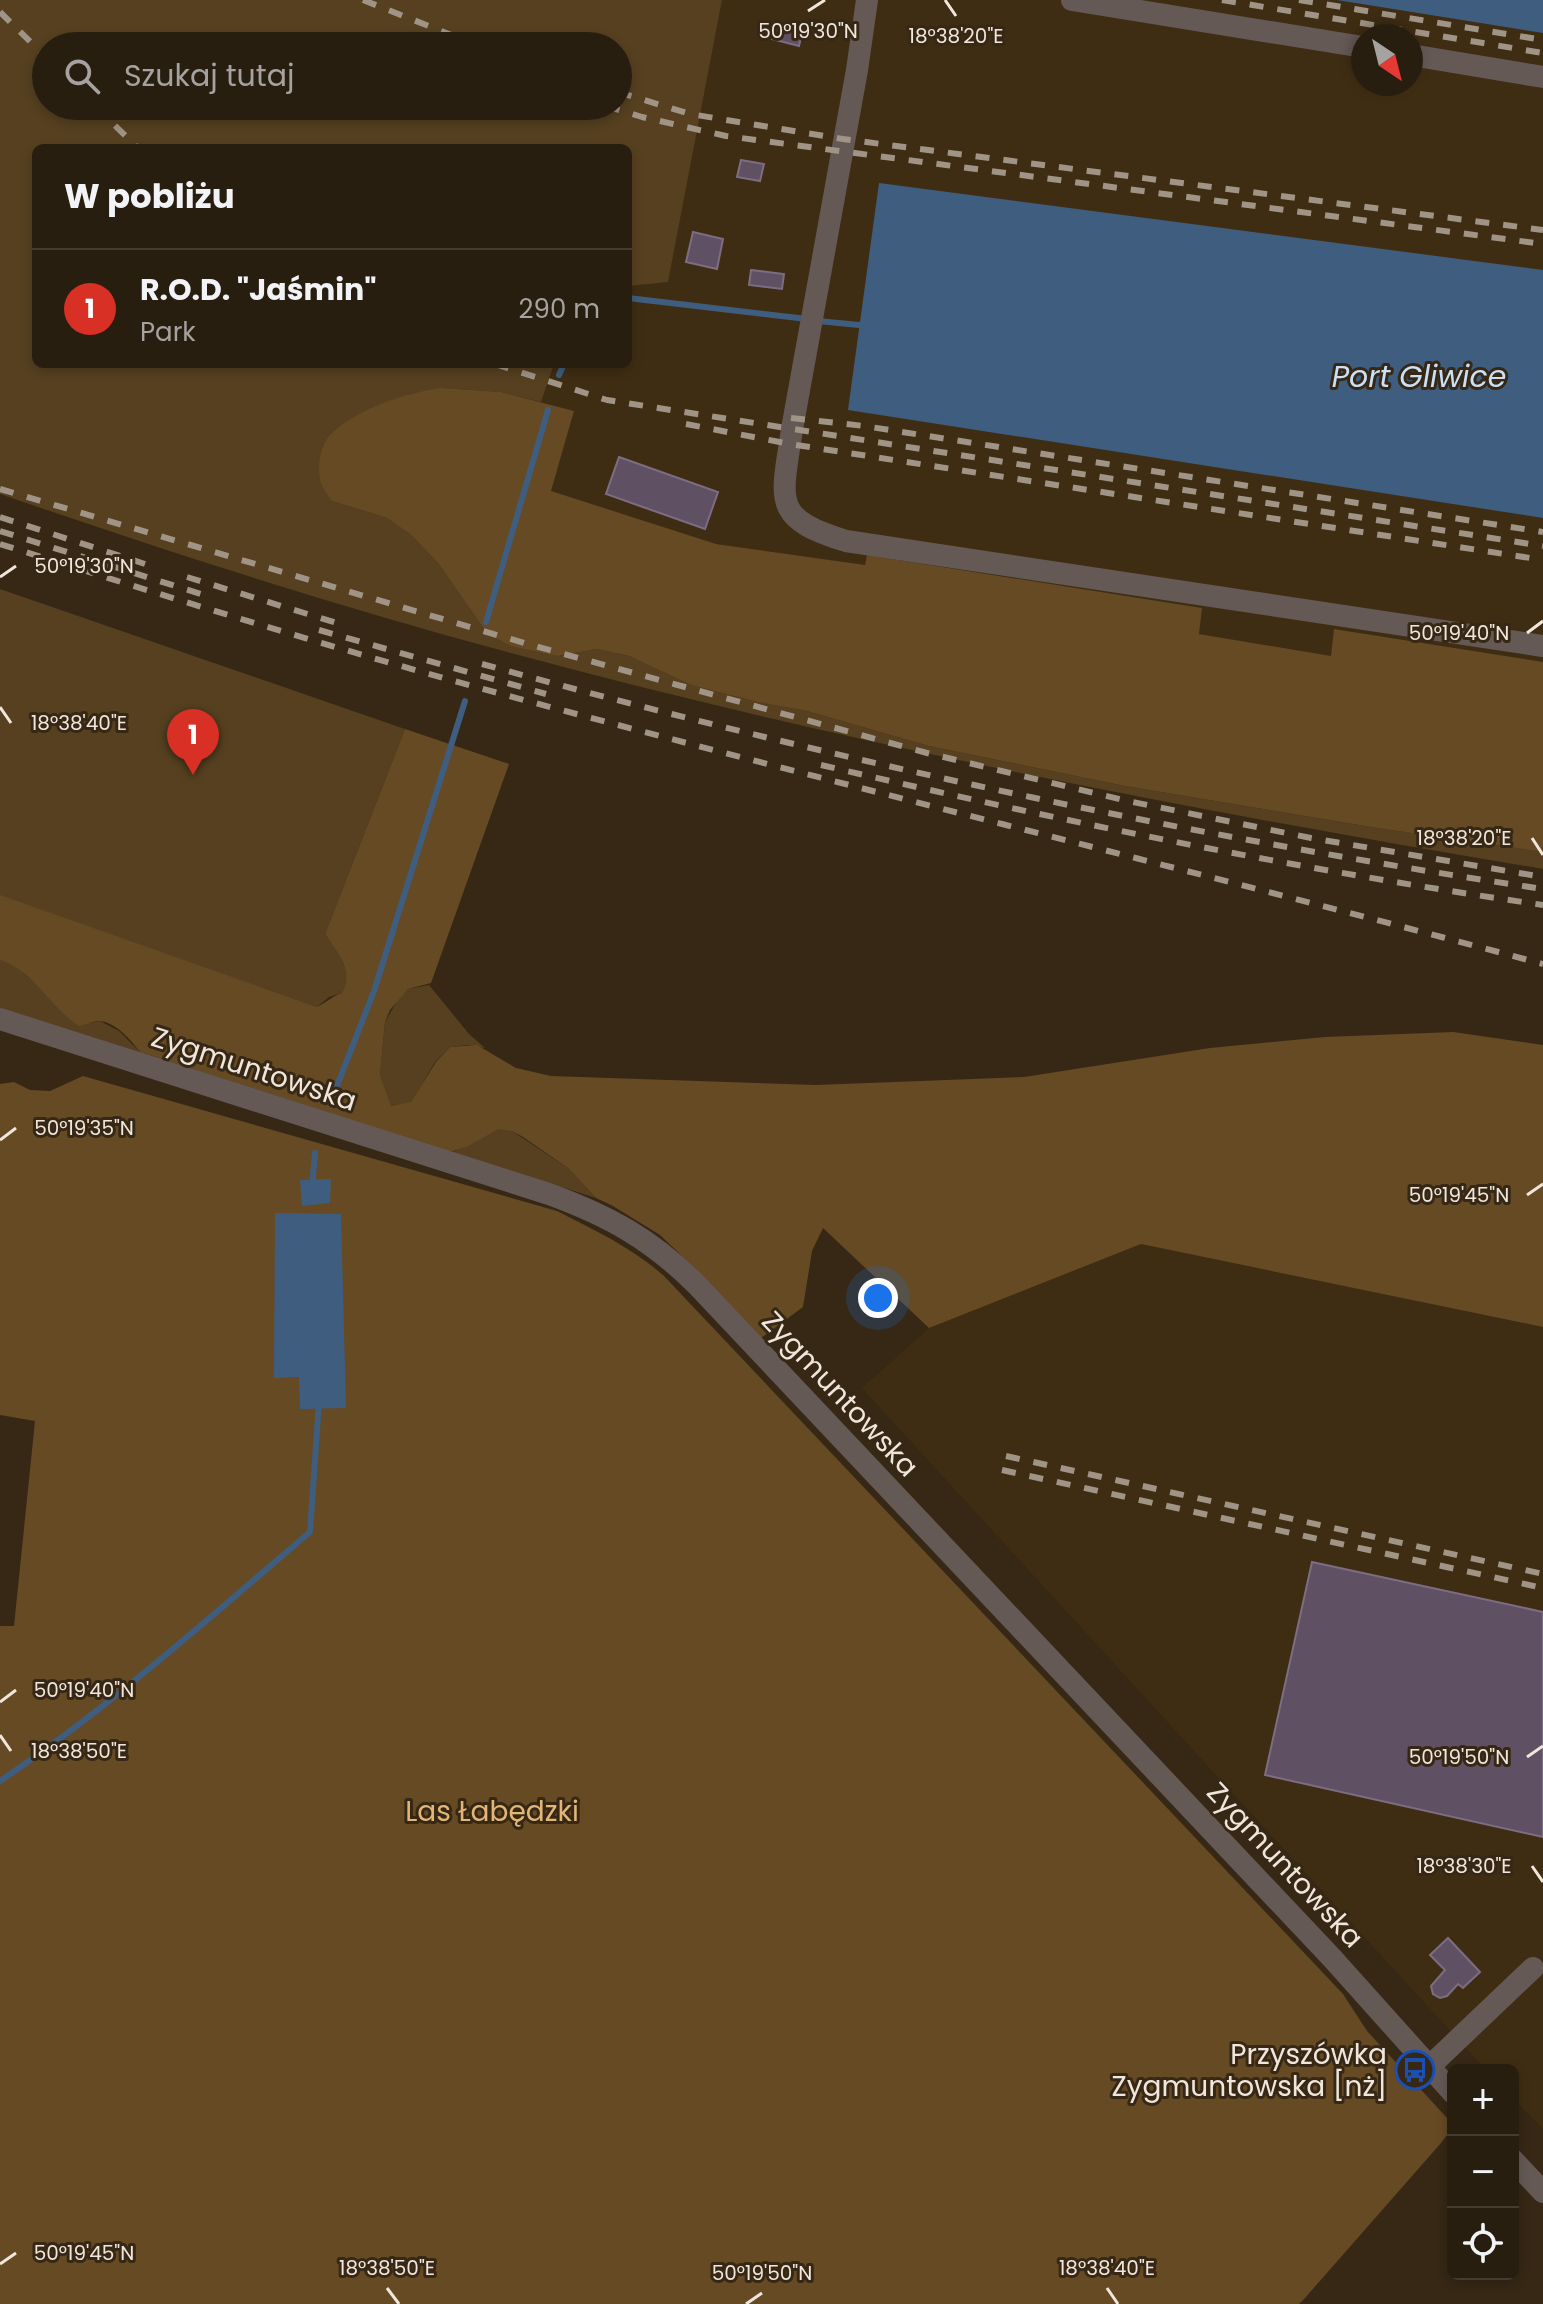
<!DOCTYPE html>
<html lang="pl">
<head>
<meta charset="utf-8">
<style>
	:root { --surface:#281e10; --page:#342b1e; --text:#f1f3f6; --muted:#a5a29f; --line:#443c30; --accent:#d93025 }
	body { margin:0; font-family:Poppins,sans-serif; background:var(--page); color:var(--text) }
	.controls { position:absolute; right:24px; bottom:24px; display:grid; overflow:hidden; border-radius:12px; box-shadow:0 4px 12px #0003 }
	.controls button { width:72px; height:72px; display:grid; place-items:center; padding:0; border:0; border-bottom:2px solid var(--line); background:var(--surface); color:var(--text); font:40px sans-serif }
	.compass { position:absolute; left:1351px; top:24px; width:72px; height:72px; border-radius:50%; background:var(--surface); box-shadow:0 4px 12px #0003; rotate:145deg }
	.you { position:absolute; left:878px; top:1298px; width:28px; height:28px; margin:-20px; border:6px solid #fff; border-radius:50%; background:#1a73e8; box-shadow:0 0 0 12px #1a73e833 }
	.badge { display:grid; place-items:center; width:52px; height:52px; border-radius:50%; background:var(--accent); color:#fff; font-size:26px; font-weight:700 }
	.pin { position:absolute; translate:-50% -66px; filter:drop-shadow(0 2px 4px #0008) }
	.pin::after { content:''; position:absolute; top:42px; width:28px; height:24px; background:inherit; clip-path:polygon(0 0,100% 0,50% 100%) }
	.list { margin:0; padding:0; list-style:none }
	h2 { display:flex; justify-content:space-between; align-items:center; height:104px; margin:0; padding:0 32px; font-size:34px }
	h2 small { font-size:26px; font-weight:400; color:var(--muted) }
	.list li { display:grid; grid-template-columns:52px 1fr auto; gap:24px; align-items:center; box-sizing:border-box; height:120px; padding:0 32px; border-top:2px solid var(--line) }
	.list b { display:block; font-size:30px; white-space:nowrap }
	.list p { margin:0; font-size:26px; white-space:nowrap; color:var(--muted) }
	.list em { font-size:26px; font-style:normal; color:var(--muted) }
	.icon { flex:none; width:44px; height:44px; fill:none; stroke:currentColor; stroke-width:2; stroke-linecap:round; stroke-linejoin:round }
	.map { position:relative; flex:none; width:1543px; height:2304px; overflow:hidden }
	.search { position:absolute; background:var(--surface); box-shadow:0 4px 12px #0003; left:32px; top:32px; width:600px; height:88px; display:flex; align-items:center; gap:20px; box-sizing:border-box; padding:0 28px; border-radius:44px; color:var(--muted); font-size:30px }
	.panel { position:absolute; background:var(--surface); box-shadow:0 4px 12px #0003; left:32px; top:144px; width:600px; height:224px; border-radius:12px }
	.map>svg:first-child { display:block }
</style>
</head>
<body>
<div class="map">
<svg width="1543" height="2304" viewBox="0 0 1543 2304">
	<rect width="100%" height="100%" fill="#362815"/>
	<g fill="#3f2d13" fill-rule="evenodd">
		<path d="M722,0H1543V662L1335,629L1331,656L1199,634L1201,608L868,555L865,565L716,544L550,491L574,412L541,402L554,364H628V286L668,282ZM1363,36H1411V84H1363Z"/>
		<path d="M1141,1244L1543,1327V2129L1513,2098V2070H1486L862,1388L929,1328Z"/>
	</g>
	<g fill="#564020" fill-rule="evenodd">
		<path d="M0,0H722L668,282L628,286V148H36V364H554L541,402L501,392L442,388L332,501L387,518L411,535L438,563L486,632L558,656L597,649L629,656L691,685L757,702L807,711L929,746L1125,786L1377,828L1543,852V869C1196,811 851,745 511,653C339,607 169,552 0,494ZM46,46H618V106H46Z"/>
		<path d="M0,589L405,729L325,934C338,953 354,969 342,993L329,997L317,1007L0,898Z"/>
		<path d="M0,958L12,963L82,1024L100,1021L119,1031L140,1052L0,1008Z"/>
		<path d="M429,985L469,1034L485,1048L468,1045L450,1047L435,1062L411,1103L390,1106L380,1075L385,1022L400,996L408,989Z"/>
		<path d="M496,1128L509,1129L568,1168L596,1198L452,1152L474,1143Z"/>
	</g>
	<g fill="#654a24">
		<path d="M442,388L501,392L574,411L551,491L716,544L865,565L867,555L1202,608L1199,634L1331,656L1334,629L1543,662V852L1377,828L1125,786L929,746L807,711L757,702L691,685L629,656L597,649L558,656L511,646L486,632L438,563L411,535L387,518L332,501C328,495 321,487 320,479C317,464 321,443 332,433C359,408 406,393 442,388Z"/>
		<path d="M405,729L509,764L431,983L408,989L390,1010L385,1022L380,1075L391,1106L411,1102L436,1062L450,1047L477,1045L516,1068L551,1076L816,1085L1024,1077L1210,1048L1325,1037L1453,1032L1543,1045V1327L1141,1244L929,1328L823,1228L812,1251L803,1307L761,1338L703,1276L660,1235L613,1206L596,1198L568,1168L523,1137L512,1131L498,1129L469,1146L450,1152L140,1052C131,1040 115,1021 98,1021C93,1021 85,1025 79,1026C51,1008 33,970 0,960V895L317,1007C326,1003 332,996 342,993C354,969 338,954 325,934Z"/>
		<path d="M83,1076L557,1211C594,1230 633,1248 664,1276L1343,1994L1367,2031L1448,2119L1450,2131L1441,2143L1305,2298L1299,2304H0V1626H14L35,1421L0,1415V1084L14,1082L30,1090L50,1091Z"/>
	</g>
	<g fill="#3f5e7f">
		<path d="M1337,0H1543V33Z"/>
		<path d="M879,183L1543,270V518L848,410Z"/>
		<path d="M331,1179L330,1203L302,1206L300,1180Z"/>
		<path d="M275,1213L341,1214L346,1408L300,1409L299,1377L274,1378Z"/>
	</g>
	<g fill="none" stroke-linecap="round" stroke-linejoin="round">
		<g stroke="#3f5e7f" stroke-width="6">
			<path d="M628,298L807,319"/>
			<path d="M818,321L859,325L866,323"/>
			<path d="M559,375L564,364"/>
			<path d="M486,622L548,410"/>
			<path d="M335,1091L374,991L465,701"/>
			<path d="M312,1187L315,1153"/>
			<path d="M0,1781C110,1707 209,1618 310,1532L319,1402"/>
		</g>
	</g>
	<g fill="#605064" stroke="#7d6d82" stroke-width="2">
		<path d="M776,23L803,29L799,46L772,39Z"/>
		<path d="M741,160L764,164L760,181L737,177Z"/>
		<path d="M693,232L723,239L717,269L686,262Z"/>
		<path d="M751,270L784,274L782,289L749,285Z"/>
		<path d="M619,457L718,492L705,529L606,494Z"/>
		<path d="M1312,1562L1543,1612V1837L1265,1775Z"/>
		<path d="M1448,1938L1480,1972L1463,1988L1458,1984L1447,1996L1440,1998L1433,1994L1431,1986L1445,1970L1430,1955Z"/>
	</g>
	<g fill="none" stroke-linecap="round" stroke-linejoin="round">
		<g stroke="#655955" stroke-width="22">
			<path d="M867,0L857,70L792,429C782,500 770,518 846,541L1543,646"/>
			<path d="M1072,0L1363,47"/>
			<path d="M1411,55L1543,77"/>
			<path d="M0,1019L549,1194C609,1216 651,1239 697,1285L1332,1958L1453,2093"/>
			<path d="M1430,2066L1533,1968"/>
			<path d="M1513,2160L1543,2192"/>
		</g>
		<g stroke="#a09486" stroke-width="6" stroke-dasharray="14 14" stroke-linecap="butt">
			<path d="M363,0L479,46"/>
			<path d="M1222,0L1543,53"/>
			<path d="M1299,0L1543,40"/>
			<path d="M0,12L46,57"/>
			<path d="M618,92L690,114L843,139L1543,230"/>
			<path d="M95,106L138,148"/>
			<path d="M606,106L642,117L726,136L1543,244"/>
			<path d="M495,364L607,400L1543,546"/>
			<path d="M791,418L864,426L1543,532"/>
			<path d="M686,424L790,444L1543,560"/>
			<path d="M0,489L531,645L927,753L1123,800L1311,838L1543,877"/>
			<path d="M0,517L145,564"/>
			<path d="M0,531L204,595"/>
			<path d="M0,544C174,599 348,653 524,700C863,791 1204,873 1543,964"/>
			<path d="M187,577L340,624"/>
			<path d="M319,630L546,694"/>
			<path d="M482,664C831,760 1186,836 1543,889"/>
			<path d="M821,765C1060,821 1300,870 1543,905"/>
			<path d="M1006,1456L1543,1574"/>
			<path d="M1002,1470L1543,1588"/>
		</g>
	</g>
	<path fill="none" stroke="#f0e6db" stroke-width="3" d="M945,0L956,16M808,11L825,0M0,577L16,566M1527,633L1543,621M0,707L11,723M1532,838L1543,855M0,1140L16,1128M1527,1195L1543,1184M0,1702L16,1690M0,1735L11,1751M1527,1757L1543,1746M1532,1866L1543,1882M0,2264L16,2253M387,2288L399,2304M1107,2288L1118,2304M746,2304L762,2293"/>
	<defs>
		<g id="bus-ring" transform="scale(2)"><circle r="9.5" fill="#362815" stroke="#1a4fb4" stroke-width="1.5"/><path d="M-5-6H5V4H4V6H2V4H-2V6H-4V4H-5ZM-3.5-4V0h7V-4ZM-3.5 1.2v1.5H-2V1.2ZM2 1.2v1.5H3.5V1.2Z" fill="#1a4fb4"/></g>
	</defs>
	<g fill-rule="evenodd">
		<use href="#bus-ring" x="1415" y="2070"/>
	</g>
	<g text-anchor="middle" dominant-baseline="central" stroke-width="6" stroke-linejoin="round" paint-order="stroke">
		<g font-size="28" fill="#f0e6db" stroke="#362815">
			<text transform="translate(254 1069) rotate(18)">Zygmuntowska</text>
			<text transform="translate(840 1394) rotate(47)">Zygmuntowska</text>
			<text transform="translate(1285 1865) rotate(47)">Zygmuntowska</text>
		</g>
		<g font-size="28" fill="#e3b577" stroke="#362815">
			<text x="492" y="1811">Las Łabędzki</text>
		</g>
		<g font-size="28" fill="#f0e6db" stroke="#362815" text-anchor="end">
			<text x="1387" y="2054">Przyszówka<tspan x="1387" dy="32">Zygmuntowska [nż]</tspan></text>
		</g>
		<g font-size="30" font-style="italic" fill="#cbdff6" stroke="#362815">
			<text x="1419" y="376">Port Gliwice</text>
		</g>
	</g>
	<g font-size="20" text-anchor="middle" fill="#f0e6db" stroke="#362815" stroke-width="6" stroke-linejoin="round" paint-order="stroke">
		<text x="808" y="38">50°19'30"N</text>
		<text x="956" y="43">18°38'20"E</text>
		<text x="84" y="573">50°19'30"N</text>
		<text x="1459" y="640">50°19'40"N</text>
		<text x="79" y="730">18°38'40"E</text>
		<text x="1464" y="845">18°38'20"E</text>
		<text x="84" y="1135">50°19'35"N</text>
		<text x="1459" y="1202">50°19'45"N</text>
		<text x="84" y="1697">50°19'40"N</text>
		<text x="79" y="1758">18°38'50"E</text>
		<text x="1459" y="1764">50°19'50"N</text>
		<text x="1464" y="1873">18°38'30"E</text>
		<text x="84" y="2260">50°19'45"N</text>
		<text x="387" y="2275">18°38'50"E</text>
		<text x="1107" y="2275">18°38'40"E</text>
		<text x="762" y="2280">50°19'50"N</text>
	</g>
</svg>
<div class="controls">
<button>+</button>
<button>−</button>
<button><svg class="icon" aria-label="locate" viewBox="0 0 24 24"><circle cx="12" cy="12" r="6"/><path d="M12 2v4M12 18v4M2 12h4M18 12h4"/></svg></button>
</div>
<svg class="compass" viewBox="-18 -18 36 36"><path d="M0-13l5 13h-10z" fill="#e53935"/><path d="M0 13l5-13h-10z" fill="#a5a29f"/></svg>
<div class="you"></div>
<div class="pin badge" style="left:193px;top:775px">1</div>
<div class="search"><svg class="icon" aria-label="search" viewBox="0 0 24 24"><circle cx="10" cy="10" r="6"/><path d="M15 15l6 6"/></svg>Szukaj tutaj</div>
<section class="panel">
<h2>W pobliżu<small></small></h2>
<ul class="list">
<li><span class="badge">1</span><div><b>R.O.D. &quot;Jaśmin&quot;</b><p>Park</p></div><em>290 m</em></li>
</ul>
</section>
</div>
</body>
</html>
